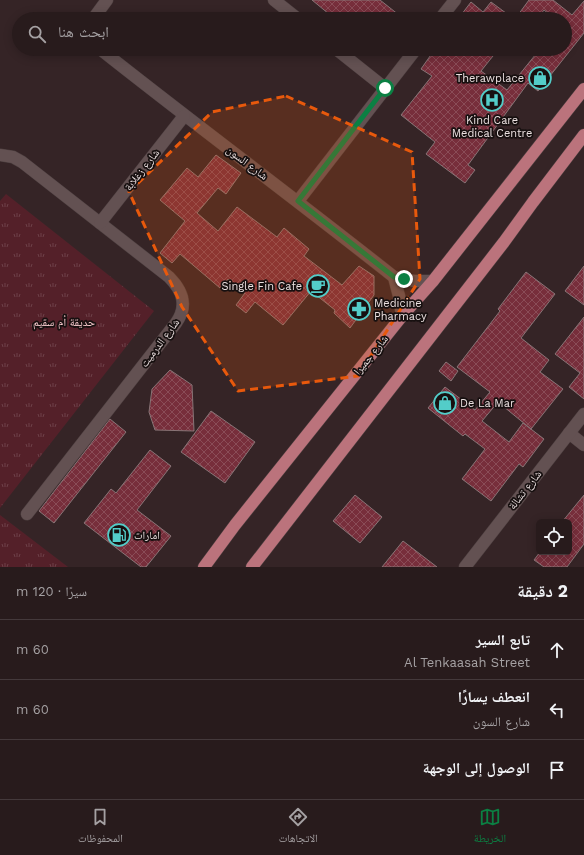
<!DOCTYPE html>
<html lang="ar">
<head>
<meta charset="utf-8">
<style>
	:root { --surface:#281b1c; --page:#302425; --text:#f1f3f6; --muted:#a5a1a3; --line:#44393b; --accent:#0b8043 }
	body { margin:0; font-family:"Work Sans","Noto Naskh Arabic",sans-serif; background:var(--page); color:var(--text); direction:rtl }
	.controls { position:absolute; right:12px; bottom:12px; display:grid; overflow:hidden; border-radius:6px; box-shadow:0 2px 10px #0003 }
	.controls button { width:36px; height:36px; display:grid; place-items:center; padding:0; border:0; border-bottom:1px solid var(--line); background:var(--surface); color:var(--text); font:20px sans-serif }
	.stop { position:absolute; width:12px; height:12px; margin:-9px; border:3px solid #0b8043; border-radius:50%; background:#fff }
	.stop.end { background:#0b8043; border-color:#fff; box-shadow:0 1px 4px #0008 }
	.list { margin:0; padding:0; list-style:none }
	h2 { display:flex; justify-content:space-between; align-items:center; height:52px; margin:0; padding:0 16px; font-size:17px }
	h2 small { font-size:13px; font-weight:400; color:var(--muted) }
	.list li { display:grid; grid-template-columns:26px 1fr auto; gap:12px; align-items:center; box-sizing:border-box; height:60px; padding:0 16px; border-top:1px solid var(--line) }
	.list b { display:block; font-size:15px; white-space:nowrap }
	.list p { margin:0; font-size:13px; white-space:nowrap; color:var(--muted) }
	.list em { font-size:13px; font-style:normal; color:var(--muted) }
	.icon { flex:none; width:22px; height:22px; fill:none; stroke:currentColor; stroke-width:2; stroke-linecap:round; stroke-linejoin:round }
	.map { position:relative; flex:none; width:584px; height:567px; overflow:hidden; direction:ltr }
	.search { position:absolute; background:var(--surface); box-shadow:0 2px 10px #0003; left:12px; right:12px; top:12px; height:44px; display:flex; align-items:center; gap:10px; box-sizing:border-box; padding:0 14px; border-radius:22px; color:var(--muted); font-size:15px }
	.sheet { height:232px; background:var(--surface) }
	nav { display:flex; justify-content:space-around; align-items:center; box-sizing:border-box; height:56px; border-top:1px solid var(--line); background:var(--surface); font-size:11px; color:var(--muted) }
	nav a { display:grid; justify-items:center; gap:2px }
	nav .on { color:var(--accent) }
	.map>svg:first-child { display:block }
</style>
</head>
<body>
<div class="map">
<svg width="584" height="567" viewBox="0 0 584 567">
	<defs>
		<pattern id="park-tufts" width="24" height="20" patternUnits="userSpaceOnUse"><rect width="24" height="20" fill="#542029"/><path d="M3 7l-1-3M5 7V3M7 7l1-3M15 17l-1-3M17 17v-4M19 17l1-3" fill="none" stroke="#6d4048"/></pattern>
		<pattern id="building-cross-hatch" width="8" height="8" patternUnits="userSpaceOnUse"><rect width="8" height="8" fill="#772e3b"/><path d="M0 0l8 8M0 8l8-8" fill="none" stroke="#8a4c57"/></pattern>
	</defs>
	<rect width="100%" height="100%" fill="#352426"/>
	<g fill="url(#park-tufts)">
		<path d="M6,194L154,311L0,508V201Z"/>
		<path d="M0,515L68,567H0Z"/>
	</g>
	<g fill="url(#building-cross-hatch)" stroke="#887476">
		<path d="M312,0H380L404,19H335Z"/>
		<path d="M529,0H553L572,15L584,1V33L538,91L528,83L468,165L475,170L465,183L426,154L435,142L401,115L432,76L421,69L435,49H484L493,56L481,71L507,90L540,49H565V19H555L544,10L537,19H515Z"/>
		<path d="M471,2L483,12L491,2L514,19H458Z"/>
		<path d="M216,155L241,173L226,194L218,188L197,213L218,231L237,207L277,237L284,228L309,249L304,256L342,285L359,266L374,276V295L350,328L334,313L335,310L311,291L283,325L255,302L246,313L236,305L245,293L228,279L220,288L180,254L172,263L160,253L185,221L160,200L187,168L198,177Z"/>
		<path d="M584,266V305L565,291Z"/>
		<path d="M526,272L555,294L521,338L549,360L540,372L563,389L531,429L498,402L482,421L509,442L523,423L544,439L523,467L519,464L491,501L462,479L485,449L465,434L463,436L428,408L445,387L475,410L490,392L457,367L500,311L498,309Z"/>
		<path d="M584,317V399L569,387L580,373L555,354Z"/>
		<path d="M446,362L458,371L451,381L439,371Z"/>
		<path d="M170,370L192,385L194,431L155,430L149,412L152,389Z"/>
		<path d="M211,411L255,442L225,483L181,452Z"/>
		<path d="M110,419L126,432L54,523L39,511Z"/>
		<path d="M150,450L171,466L137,510L171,536L146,567H141L84,523L111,489L116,493Z"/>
		<path d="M355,495L382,517L360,543L333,521Z"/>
		<path d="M584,495V544L567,567H544L534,560L540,552H569V522H562Z"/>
		<path d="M403,541L437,567H382Z"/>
	</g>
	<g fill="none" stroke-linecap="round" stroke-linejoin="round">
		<g stroke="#4e4041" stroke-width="13">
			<g id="street">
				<path d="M274,0L298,19"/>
				<path d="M93,19L107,0"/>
				<path d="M440,19L455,0"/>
				<path d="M100,49C197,126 297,200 394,277L414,281H433"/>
				<path d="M336,49L385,88"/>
				<path d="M0,155L13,157L22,162L169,277C183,291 188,306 176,323L27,514"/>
				<path d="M298,201L416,49"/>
				<path d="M100,223L184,116"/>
				<path d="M394,277L399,296L402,316"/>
				<path d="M569,433L584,445"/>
				<path d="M465,567L584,414"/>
			</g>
		</g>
		<g stroke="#4e4041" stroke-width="13">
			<g id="primary">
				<path d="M204,567L235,525L402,316L433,281L584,89"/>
				<path d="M252,567L504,242L533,202L584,135"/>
			</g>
		</g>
		<use href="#street" stroke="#635152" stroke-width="12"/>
		<use href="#primary" stroke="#bb737c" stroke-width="12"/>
	</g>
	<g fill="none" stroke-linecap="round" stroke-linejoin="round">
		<path stroke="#0b8043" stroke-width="5" d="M385,88L298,201L394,277L404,279"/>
	</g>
	<path fill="#e8590c" fill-opacity="0.2" stroke="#e8590c" stroke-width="3" stroke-dasharray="8 5" stroke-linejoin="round" d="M286,96L412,152L420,279L358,376L238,391L182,307L129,192L212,112Z"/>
	<defs>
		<g id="shop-ring" transform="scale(1.15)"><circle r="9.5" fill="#171010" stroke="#53cdc9" stroke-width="1.5"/><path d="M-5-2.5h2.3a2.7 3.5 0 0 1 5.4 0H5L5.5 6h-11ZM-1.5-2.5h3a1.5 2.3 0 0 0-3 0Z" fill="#53cdc9"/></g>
		<g id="hospital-ring" transform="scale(1.15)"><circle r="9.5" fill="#171010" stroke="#53cdc9" stroke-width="1.5"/><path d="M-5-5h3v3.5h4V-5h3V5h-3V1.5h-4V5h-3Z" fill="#53cdc9"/></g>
		<g id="cafe-ring" transform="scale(1.15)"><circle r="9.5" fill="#171010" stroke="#53cdc9" stroke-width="1.5"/><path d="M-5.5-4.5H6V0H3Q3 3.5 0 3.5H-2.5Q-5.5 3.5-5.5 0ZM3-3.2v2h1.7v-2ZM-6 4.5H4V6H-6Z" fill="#53cdc9"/></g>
		<g id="pharmacy-ring" transform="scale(1.15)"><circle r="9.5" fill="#171010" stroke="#53cdc9" stroke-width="1.5"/><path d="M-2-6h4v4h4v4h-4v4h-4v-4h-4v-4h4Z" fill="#53cdc9"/></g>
		<g id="fuel-ring" transform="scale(1.15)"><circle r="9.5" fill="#171010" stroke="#53cdc9" stroke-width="1.5"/><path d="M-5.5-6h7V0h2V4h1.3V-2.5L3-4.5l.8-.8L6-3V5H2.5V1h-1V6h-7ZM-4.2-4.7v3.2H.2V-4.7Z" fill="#53cdc9"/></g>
	</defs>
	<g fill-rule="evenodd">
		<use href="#shop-ring" x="540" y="78"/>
		<use href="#hospital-ring" x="492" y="100"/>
		<use href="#cafe-ring" x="318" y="286"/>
		<use href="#pharmacy-ring" x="359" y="309"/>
		<use href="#shop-ring" x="445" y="403"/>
		<use href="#fuel-ring" x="119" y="535"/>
	</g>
	<g text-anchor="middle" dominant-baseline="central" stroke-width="3.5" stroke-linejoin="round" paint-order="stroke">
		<g font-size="11" fill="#ebe0e0" stroke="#171010" text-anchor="start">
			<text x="524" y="78" text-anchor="end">Therawplace</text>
			<text x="492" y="120" text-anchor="middle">Kind Care<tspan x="492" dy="13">Medical Centre</tspan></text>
			<text x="302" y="286" text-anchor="end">Single Fin Cafe</text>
			<text x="374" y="303">Medicine<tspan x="374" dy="13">Pharmacy</tspan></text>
			<text x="460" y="403">De La Mar</text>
			<text x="134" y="535">امارات</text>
		</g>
		<g font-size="11" fill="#ebe0e0" stroke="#171010">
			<text transform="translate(247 163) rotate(37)">شارع السون</text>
			<text transform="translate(142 170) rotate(-52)">شارع زغلابة</text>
			<text transform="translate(160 343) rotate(-53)">شارع الدرميت</text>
			<text transform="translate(371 355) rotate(-51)">شارع جميرا</text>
			<text transform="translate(525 490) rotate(-52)">شارع تشالة</text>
		</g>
		<g font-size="11" fill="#fbcdd1" stroke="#171010">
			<text x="64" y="322">حديقة أم سقيم</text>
		</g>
	</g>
</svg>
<div class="controls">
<button><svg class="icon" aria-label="locate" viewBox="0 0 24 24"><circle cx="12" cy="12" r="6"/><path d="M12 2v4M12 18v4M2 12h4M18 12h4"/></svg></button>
</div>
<div class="stop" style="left:385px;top:88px"></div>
<div class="stop end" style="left:404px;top:279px"></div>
<div class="search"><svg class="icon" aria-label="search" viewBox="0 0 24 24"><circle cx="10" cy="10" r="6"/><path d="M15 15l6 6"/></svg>ابحث هنا</div>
</div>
<section class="sheet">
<h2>2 دقيقة<small>سيرًا · 120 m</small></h2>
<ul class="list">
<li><svg class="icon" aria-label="ahead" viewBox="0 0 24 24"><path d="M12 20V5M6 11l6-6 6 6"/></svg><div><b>تابع السير</b><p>Al Tenkaasah Street</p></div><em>60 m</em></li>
<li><svg class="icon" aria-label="left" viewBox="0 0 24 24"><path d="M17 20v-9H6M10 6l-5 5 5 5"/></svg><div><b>انعطف يسارًا</b><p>شارع السون</p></div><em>60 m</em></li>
<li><svg class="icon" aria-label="arrive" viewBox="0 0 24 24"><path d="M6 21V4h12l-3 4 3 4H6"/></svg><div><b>الوصول إلى الوجهة</b></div></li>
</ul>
</section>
<nav>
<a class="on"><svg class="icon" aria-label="map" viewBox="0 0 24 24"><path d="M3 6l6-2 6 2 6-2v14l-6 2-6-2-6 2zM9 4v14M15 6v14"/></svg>الخريطة</a>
<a><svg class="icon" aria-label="directions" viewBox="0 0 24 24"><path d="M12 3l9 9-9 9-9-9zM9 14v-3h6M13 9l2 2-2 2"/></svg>الاتجاهات</a>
<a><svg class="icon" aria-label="saved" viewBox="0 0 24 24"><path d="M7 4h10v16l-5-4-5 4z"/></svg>المحفوظات</a>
</nav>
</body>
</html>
